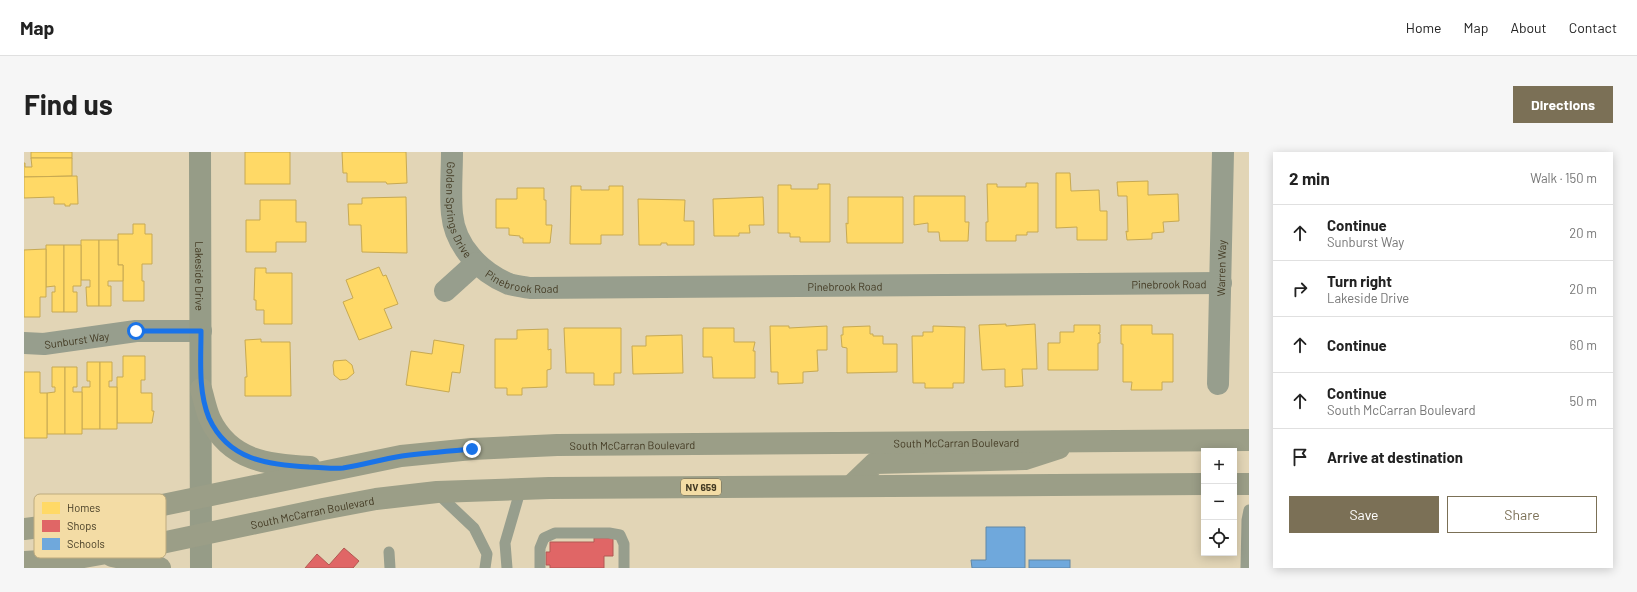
<!DOCTYPE html>
<html lang="en">
<head>
<meta charset="utf-8">
<style>
	:root { --surface:#fff; --page:#f6f6f6; --text:#222; --muted:#767676; --line:#e0e0e0; --accent:#7b7056 }
	body { margin:0; font-family:Barlow,sans-serif; background:var(--page); color:var(--text) }
	.controls { position:absolute; right:12px; bottom:12px; display:grid; overflow:hidden; border-radius:0px; box-shadow:0 2px 10px #0003 }
	.controls button { width:36px; height:36px; display:grid; place-items:center; padding:0; border:0; border-bottom:1px solid var(--line); background:var(--surface); color:var(--text); font:20px sans-serif }
	.stop { position:absolute; width:12px; height:12px; margin:-9px; border:3px solid #1a73e8; border-radius:50%; background:#fff }
	.stop.end { background:#1a73e8; border-color:#fff; box-shadow:0 1px 4px #0008 }
	.list { margin:0; padding:0; list-style:none }
	h2 { display:flex; justify-content:space-between; align-items:center; height:52px; margin:0; padding:0 16px; font-size:17px }
	h2 small { font-size:13px; font-weight:400; color:var(--muted) }
	.list li { display:grid; grid-template-columns:26px 1fr auto; gap:12px; align-items:center; box-sizing:border-box; height:56px; padding:0 16px; border-top:1px solid var(--line) }
	.list b { display:block; font-size:15px; white-space:nowrap }
	.list p { margin:0; font-size:13px; white-space:nowrap; color:var(--muted) }
	.list em { font-size:13px; font-style:normal; color:var(--muted) }
	.actions { display:flex; gap:8px; padding:12px 16px }
	.actions a { flex:1; padding:9px 0; border:1px solid var(--accent); border-radius:0px; text-align:center; font-size:14px; color:var(--accent) }
	.actions .main { background:var(--accent); color:#fff }
	.icon { flex:none; width:22px; height:22px; fill:none; stroke:currentColor; stroke-width:2; stroke-linecap:round; stroke-linejoin:round }
	.map { position:relative; flex:none; width:1225px; height:416px; overflow:hidden; border-radius:0px }
	header { display:flex; align-items:center; gap:24px; box-sizing:border-box; height:56px; padding:0 20px; background:var(--surface); border-bottom:1px solid var(--line) }
	header strong { font-size:19px }
	nav { display:flex; gap:22px; margin-inline-start:auto; font-size:14px }
	.intro { display:flex; align-items:center; justify-content:space-between; box-sizing:border-box; height:96px; padding:0 24px }
	h1 { margin:0; font-size:28px }
	.button { padding:10px 18px; border-radius:0px; background:var(--accent); color:#fff; font-size:14px; font-weight:700 }
	main { display:flex; gap:24px; padding:0 24px }
	aside { flex:1; background:var(--surface); border-radius:0px; box-shadow:0 2px 10px #0003 }
	.map>svg:first-child { display:block }
</style>
</head>
<body>
<header>
<strong>Map</strong>
<nav><a>Home</a><a>Map</a><a>About</a><a>Contact</a></nav>
</header>
<div class="intro"><h1>Find us</h1><a class="button">Directions</a></div>
<main>
<div class="map">
<svg width="1225" height="416" viewBox="0 0 1225 416">
	<rect width="100%" height="100%" fill="#e2d5b6"/>
	<g fill="#ffd966" stroke="#c7a952">
		<rect x="7" y="0" width="41" height="6"/>
		<rect x="221" y="0" width="45" height="32"/>
		<path d="M318,0H382L383,31L363,32L362,30H323V21H319Z"/>
		<path d="M7,6H48V24L0,25V11H1V15H8Z"/>
		<path d="M1032,21H1046L1047,39L1075,38L1076,59H1083V88H1053V75L1032,76Z"/>
		<path d="M53,24L54,52H46V54H41V52H30V45L0,46V25Z"/>
		<path d="M1124,29V43L1154,42L1155,69L1139,70L1140,80L1128,81V87L1103,88L1102,79L1104,80L1103,44H1094L1093,30Z"/>
		<path d="M1002,31H1014V80H1003V83H992V89H962V70H964L963,32H973V35H1002Z"/>
		<path d="M794,32H806V90H776V85H766V81H754V33H767V37H794Z"/>
		<path d="M547,34H557V38H585V34H599V83H577V92H546Z"/>
		<path d="M493,36H520V48H522V73H528L526,91H499V86H496V84L485,83V76H472V47H493Z"/>
		<path d="M890,44H941V70H945L944,89H916L915,80H904V71L890,73Z"/>
		<path d="M382,45L383,101L338,100L337,73H325L324,52H338V46Z"/>
		<path d="M739,45L740,73H725L726,81H715V84H690L689,47Z"/>
		<path d="M824,45H879V91H823L822,71L824,72Z"/>
		<path d="M614,47L661,48L660,69H670V93H643V91H637V93H615Z"/>
		<path d="M236,48H272V70H282V90H252V100H222V68H236Z"/>
		<path d="M109,72H121V82H128V112H118V129H120V149H99V113H94V82H109Z"/>
		<path d="M57,88H75V154H63L62,135H66V128H57Z"/>
		<path d="M75,88H94V113H99V129H84V134H87V154H75Z"/>
		<path d="M22,93H40V160H28V140H31V134L22,135Z"/>
		<path d="M40,93H57V134H49V140H53V160H40Z"/>
		<path d="M22,97V145H16V165H0V98Z"/>
		<path d="M355,115L359,124L362,123L374,152L360,157L368,176L335,188L319,150L329,146L322,128Z"/>
		<path d="M231,116H242V121H268V172H240V158H232V148H230Z"/>
		<path d="M982,172V174L1011,172L1013,217H998L999,234L981,235V217L958,218L955,173Z"/>
		<path d="M1050,173H1076V181H1074L1076,182V191H1074V218H1024V191H1036V180H1050Z"/>
		<path d="M1097,173H1128V182H1149V230H1138V238H1107L1108,230H1099V192H1097Z"/>
		<path d="M746,174H765V176L803,174V198H793L794,219L779,220V231L754,232V220H747Z"/>
		<path d="M846,174V182H849V184H859V192H873V220L823,221V196L818,195L817,183H819V175Z"/>
		<path d="M909,174L941,175L940,231H929V236H901V231H889L888,184H899V180H909Z"/>
		<path d="M540,176H597V221H590V233H570V221H542Z"/>
		<path d="M679,176H710V190H731L729,199H731V226H689L688,205H679Z"/>
		<path d="M524,177V198L527,197V217L523,218V235L498,236V243H483V236H471V187H493V178Z"/>
		<path d="M658,183L659,221L609,222L608,194H622V184Z"/>
		<path d="M237,187V190H266L267,244H221V225H223L221,188Z"/>
		<path d="M410,188L440,193L436,221L428,220L425,240L382,233L387,199L408,202Z"/>
		<path d="M99,204H121V228H117V241H128V259H130L128,271H93V225H99Z"/>
		<path d="M322,208L328,213L330,221L323,227L316,228L310,223L309,213L310,209Z"/>
		<path d="M63,210H76V277H58V235H66V229H63Z"/>
		<path d="M76,210H88V229H85V235H93V277H76Z"/>
		<path d="M28,215H41V282H23V241L31,240V235H28Z"/>
		<path d="M41,215H53V235H49V240H58V282H41Z"/>
		<path d="M0,220H16V241H23V286H0Z"/>
	</g>
	<g fill="#e06666" stroke="#b15952">
		<path d="M570,386H589V404H580V416H526V413H522V400H526V390H570Z"/>
		<path d="M320,396L335,409L329,416H281L293,402L305,413Z"/>
	</g>
	<g fill="#6fa8dc" stroke="#6287a4">
		<path d="M962,375H1001V416H948L947,408H962Z"/>
		<rect x="1005" y="408" width="41" height="8"/>
	</g>
	<g fill="none" stroke-linecap="round" stroke-linejoin="round">
		<g stroke="#979e8d" stroke-width="11">
			<path d="M413,341L450,376L463,402L461,416"/>
			<path d="M365,400L366,416"/>
			<path d="M483,416L481,391L497,336"/>
			<path d="M516,416V396L520,386L531,381H585L596,383L600,392V416"/>
			<path d="M1222,416L1223,368L1225,358"/>
		</g>
		<g stroke="#979e8d" stroke-width="22">
			<path id="s1" d="M428,0C428,20 426,42 428,62C431,94 456,120 485,132C492,134 500,135 506,136L1197,131"/>
			<path d="M421,139L452,111"/>
			<path id="s2" d="M0,191L20,192L112,179H177"/>
			<path id="s3" d="M1194,232L1199,0"/>
		</g>
		<path stroke="#969c87" stroke-width="22" id="s4" d="M176,0L177,416"/>
		<g stroke="#9b9e87" stroke-width="22">
			<path d="M177,237C180,247 182,258 186,267C206,309 245,313 286,315"/>
			<path d="M1210,332H1225"/>
			<path d="M827,334L851,311L1001,307L1035,296"/>
			<path id="s5" d="M0,377L56,370L377,304L448,297L533,293L1225,288"/>
			<path d="M88,404L123,411L136,416"/>
			<path id="s6" d="M0,410L48,407L128,393L299,357L352,347L413,340L525,336L1180,332"/>
		</g>
	</g>
	<g fill="none" stroke-linecap="round" stroke-linejoin="round">
		<path stroke="#1a73e8" stroke-width="5" d="M112,179H177C177,208 174,239 185,266C204,308 244,313 285,315C296,315 308,317 319,316C339,313 358,307 378,304C401,301 425,299 448,297"/>
	</g>
	<g text-anchor="middle" dominant-baseline="central" stroke-width="4" stroke-linejoin="round" paint-order="stroke">
		<rect fill="#f3dca5" stroke="#786b4a" stroke-width="1" x="657" y="327" width="40" height="16" rx="3"/>
		<g font-size="10" font-weight="bold" fill="#433a23">
			<text x="677" y="335">NV 659</text>
		</g>
		<g font-size="11" fill="#433a23" stroke="#f3dca5">
			<text stroke="none"><textPath href="#s1" startOffset="59">Golden Springs Drive</textPath></text>
			<text stroke="none"><textPath href="#s3" startOffset="116">Warren Way</textPath></text>
			<text stroke="none"><textPath href="#s4" startOffset="124">Lakeside Drive</textPath></text>
			<text stroke="none"><textPath href="#s1" startOffset="169">Pinebrook Road</textPath></text>
			<text stroke="none"><textPath href="#s1" startOffset="817">Pinebrook Road</textPath></text>
			<text stroke="none"><textPath href="#s1" startOffset="493">Pinebrook Road</textPath></text>
			<text stroke="none"><textPath href="#s2" startOffset="53">Sunburst Way</textPath></text>
			<text stroke="none"><textPath href="#s5" startOffset="940">South McCarran Boulevard</textPath></text>
			<text stroke="none"><textPath href="#s5" startOffset="616">South McCarran Boulevard</textPath></text>
			<text stroke="none"><textPath href="#s6" startOffset="293">South McCarran Boulevard</textPath></text>
		</g>
	</g>
	<rect x="10" y="342" width="132" height="64" rx="6" fill="#f3dca5" stroke="#beab7e" stroke-width="1"/>
	<rect x="18" y="350" width="18" height="12" fill="#ffd966"/>
	<rect x="18" y="368" width="18" height="12" fill="#e06666"/>
	<rect x="18" y="386" width="18" height="12" fill="#6fa8dc"/>
	<g font-size="11" fill="#433a23">
		<text x="43" y="360">Homes</text>
		<text x="43" y="378">Shops</text>
		<text x="43" y="396">Schools</text>
	</g>
</svg>
<div class="controls">
<button>+</button>
<button>−</button>
<button><svg class="icon" aria-label="locate" viewBox="0 0 24 24"><circle cx="12" cy="12" r="6"/><path d="M12 2v4M12 18v4M2 12h4M18 12h4"/></svg></button>
</div>
<div class="stop" style="left:112px;top:179px"></div>
<div class="stop end" style="left:448px;top:297px"></div>
</div>
<aside>
<h2>2 min<small>Walk · 150 m</small></h2>
<ul class="list">
<li><svg class="icon" aria-label="ahead" viewBox="0 0 24 24"><path d="M12 20V5M6 11l6-6 6 6"/></svg><div><b>Continue</b><p>Sunburst Way</p></div><em>20 m</em></li>
<li><svg class="icon" aria-label="right" viewBox="0 0 24 24"><path d="M7 20v-9h11M14 6l5 5-5 5"/></svg><div><b>Turn right</b><p>Lakeside Drive</p></div><em>20 m</em></li>
<li><svg class="icon" aria-label="ahead" viewBox="0 0 24 24"><path d="M12 20V5M6 11l6-6 6 6"/></svg><div><b>Continue</b></div><em>60 m</em></li>
<li><svg class="icon" aria-label="ahead" viewBox="0 0 24 24"><path d="M12 20V5M6 11l6-6 6 6"/></svg><div><b>Continue</b><p>South McCarran Boulevard</p></div><em>50 m</em></li>
<li><svg class="icon" aria-label="arrive" viewBox="0 0 24 24"><path d="M6 21V4h12l-3 4 3 4H6"/></svg><div><b>Arrive at destination</b></div></li>
</ul>
<div class="actions"><a class="main">Save</a><a>Share</a></div>
</aside>
</main>
</body>
</html>
